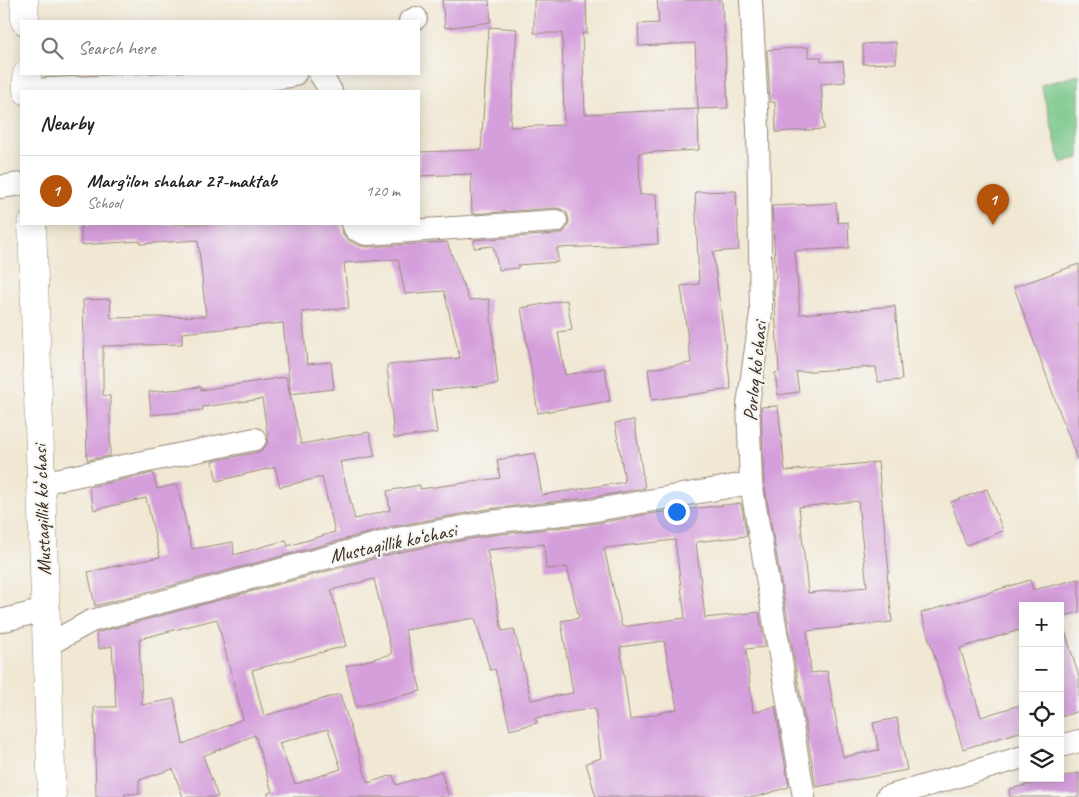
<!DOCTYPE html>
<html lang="en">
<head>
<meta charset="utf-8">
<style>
	:root { --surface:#fff; --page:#f6f6f6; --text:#222; --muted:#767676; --line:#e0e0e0; --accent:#b45309 }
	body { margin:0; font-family:Caveat,sans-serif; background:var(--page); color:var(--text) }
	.controls { position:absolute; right:15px; bottom:15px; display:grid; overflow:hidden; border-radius:0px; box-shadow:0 2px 12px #0003 }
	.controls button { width:45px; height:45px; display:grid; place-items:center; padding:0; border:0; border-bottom:1px solid var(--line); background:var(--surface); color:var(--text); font:25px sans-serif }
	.you { position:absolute; left:676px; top:511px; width:18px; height:18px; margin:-12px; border:4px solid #fff; border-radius:50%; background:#1a73e8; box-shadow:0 0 0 8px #1a73e833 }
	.badge { display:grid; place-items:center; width:32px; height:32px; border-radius:50%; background:var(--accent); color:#fff; font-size:16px; font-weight:700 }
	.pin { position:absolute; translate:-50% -41px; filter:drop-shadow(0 1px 2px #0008) }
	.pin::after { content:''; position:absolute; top:26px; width:18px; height:15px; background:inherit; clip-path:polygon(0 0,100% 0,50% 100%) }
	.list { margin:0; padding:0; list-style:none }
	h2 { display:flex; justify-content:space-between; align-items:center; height:65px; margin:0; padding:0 20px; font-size:21px }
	h2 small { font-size:16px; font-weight:400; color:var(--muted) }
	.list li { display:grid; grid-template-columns:32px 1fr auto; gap:15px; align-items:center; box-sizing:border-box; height:70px; padding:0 20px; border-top:1px solid var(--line) }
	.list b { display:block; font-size:19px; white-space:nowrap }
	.list p { margin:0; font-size:16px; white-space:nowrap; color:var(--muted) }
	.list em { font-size:16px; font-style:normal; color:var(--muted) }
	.icon { flex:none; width:28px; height:28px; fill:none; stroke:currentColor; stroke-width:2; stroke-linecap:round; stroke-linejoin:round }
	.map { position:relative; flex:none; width:1079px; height:797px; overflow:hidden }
	.search { position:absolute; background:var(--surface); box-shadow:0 2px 12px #0003; left:20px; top:20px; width:400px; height:55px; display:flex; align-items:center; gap:12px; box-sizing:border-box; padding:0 18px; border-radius:0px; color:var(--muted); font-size:19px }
	.panel { position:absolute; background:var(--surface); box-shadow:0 2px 12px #0003; left:20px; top:90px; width:400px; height:135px; border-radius:0px }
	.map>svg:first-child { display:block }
</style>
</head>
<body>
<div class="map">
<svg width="1079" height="797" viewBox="0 0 1079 797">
	<rect width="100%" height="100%" fill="#f6f6f2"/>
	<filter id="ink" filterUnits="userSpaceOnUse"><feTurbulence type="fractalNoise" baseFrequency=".02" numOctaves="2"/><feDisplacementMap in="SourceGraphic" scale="10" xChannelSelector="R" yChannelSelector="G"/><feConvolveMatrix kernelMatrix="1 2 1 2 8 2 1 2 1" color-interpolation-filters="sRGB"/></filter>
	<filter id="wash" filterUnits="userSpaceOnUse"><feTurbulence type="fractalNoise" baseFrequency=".0096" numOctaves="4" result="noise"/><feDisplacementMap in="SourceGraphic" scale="20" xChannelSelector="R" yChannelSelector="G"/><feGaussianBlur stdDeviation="1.12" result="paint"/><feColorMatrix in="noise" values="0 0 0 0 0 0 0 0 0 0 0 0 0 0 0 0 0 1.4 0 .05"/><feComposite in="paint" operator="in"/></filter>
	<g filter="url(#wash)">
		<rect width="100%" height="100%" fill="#f1e8d4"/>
		<path fill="#77c687" stroke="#597852" d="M1079,75V158L1061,163L1041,85Z"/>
		<g id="blocks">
			<g fill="#d59fdc" fill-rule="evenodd">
				<path d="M442,0H489L491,22L445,28Z"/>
				<path d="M534,0H586L587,33H582L585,114L698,109L699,150L639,153L640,195L656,194L658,244L557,248L558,262L518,265V268L499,270L493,246L474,248V240L557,234L564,232L568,226L569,220L567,213L561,209L555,208L472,214L471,174L419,176V152L481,150L489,27L517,29L510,127L564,125L562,33H534Z"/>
				<path d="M657,0H722L723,21H724L728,108L698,109L695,43L639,46L638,24L659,23Z"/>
				<path d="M896,42V63L863,64V44Z"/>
				<path d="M808,47V57H821V62L843,61L845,82L821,84L824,129L776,132L775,102H770L767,50Z"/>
				<path d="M736,191L739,250L713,252L731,389L652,400L648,369L691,363L681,286L699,284L695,192Z"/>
				<path d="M836,203L838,223L848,222L849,248L795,251L800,314L871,309V308L895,306L902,380L878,382L876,367L796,372L799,392L778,395L775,373L779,372L774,293V279H776L772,206Z"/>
				<path d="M81,224H340L343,234L349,241L361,246L366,247L447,242L469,300L489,299L498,384L431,391L437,433L394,438L387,365L460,358L444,291L405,294L398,259L344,263L349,308L302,312L307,364L331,362L334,389L290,394L283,323L182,333V344L103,346V395L110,396V456L87,460L83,300L110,299L111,318L206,316L198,240L141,244L140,241L81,245Z"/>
				<path d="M1079,264V459H1077L1014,287Z"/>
				<path d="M567,300L572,330L558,332L565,375L605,368L610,401L538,413L521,308Z"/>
				<path d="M286,377L301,444L369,432L375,456L340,462L355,519L390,510L387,491L420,485V489L500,478L497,460L535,453L542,495L625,482L615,423L634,420L645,488L588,498L488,509L390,527L95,606L88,572L160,557L146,498L94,510L89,487L153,473L157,489L177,484L192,549L233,542L234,555L286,540L288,546L335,532L322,477L280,487L275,467L217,481L212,461L258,452L263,449L267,444L268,437L262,399L202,407L203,410L151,415L149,392L201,387V390Z"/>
				<path d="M778,406L785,471L878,462L889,572L887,573L892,622L807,631L811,673L827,671L843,757L879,750L873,723L897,718L907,770L816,787L764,482L761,407ZM858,501L867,587L808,593L799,507Z"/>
				<path d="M987,489L1003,531L966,545L951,502Z"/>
				<path d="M741,503L747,536L696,542L705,618L759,612L765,647L746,649L753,713L775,706L789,787L756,797H596L586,763L601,758L595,708L535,718L537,723L510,730L495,669L490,670L475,618L405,630L421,691L356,707L346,666L392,654L374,579L331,590L346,646L252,670L264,716L340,694L368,783L393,775L396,785L441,771L449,797H268V793L272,792L255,735L203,756L218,797H183L173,769L139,780V794H125V797H96L94,707H116L112,646L99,649L96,633L395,553L492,535L591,524L656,513ZM675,540L685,618L622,627L604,548ZM544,544L546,569L567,567L579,618L561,621L573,693L531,700L514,629L502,631L487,550ZM217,619L243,719L183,744L174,699L142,705L139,639ZM664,641L677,709L630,720L620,647ZM328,729L341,769L295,784L279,743Z"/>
				<path d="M1079,579V612L1060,617V606H1023V629L960,648L981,717L1023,704V731L963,749L921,613L1030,580L1033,590Z"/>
				<path d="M1065,631L1079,677V711L1060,717V632Z"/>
				<path d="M1079,773V797H1010L1009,789Z"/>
			</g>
		</g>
	</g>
	<g filter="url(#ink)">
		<use href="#blocks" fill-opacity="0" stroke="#968979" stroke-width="1"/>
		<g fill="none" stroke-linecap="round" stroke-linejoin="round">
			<g stroke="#968979" stroke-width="24">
				<g id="minor">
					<path d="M751,0L758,128L761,313L748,405L751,483L804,797"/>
					<path d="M410,21L416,18"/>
					<path d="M320,74L331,91"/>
					<path d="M27,90L260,80L290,76L295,74"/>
					<path d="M0,187L21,184"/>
					<path d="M353,224L355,229L366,234L556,221"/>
					<path d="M41,483L255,439"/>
					<path d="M0,621L45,610"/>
					<path d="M46,646L91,621L392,540L490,522L590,511L751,483"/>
					<path d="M1060,746L1079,741"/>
					<path d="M887,797L1023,757"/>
				</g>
			</g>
			<g stroke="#968979" stroke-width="29">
				<g id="primary">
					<path d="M24,0L25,21"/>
					<path d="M27,74V91"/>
					<path d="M32,224L52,797"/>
				</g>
			</g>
			<use href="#minor" stroke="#fff" stroke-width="22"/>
			<use href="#primary" stroke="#fff" stroke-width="28"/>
		</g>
	</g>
	<g text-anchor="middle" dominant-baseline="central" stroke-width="4.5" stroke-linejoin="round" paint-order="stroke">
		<g font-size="20" fill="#3b2a1e" stroke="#f6f6f2">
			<text transform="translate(755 371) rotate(-84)">Porloq koʻchasi</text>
			<text transform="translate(42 510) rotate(-92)">Mustaqillik koʻchasi</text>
			<text transform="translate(393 543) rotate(-12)">Mustaqillik ko‘chasi</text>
		</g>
	</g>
</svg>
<div class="controls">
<button>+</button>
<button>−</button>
<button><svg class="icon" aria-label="locate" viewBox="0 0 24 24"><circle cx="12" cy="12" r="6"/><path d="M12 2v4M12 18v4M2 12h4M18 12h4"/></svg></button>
<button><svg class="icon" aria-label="layers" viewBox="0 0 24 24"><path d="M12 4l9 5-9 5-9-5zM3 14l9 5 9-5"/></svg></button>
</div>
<div class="you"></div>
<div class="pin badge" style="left:993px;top:225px">1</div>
<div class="search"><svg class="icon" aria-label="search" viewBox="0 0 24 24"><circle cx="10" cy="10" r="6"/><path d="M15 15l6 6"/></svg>Search here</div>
<section class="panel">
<h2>Nearby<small></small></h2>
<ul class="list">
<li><span class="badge">1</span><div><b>Marg'ilon shahar 27-maktab</b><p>School</p></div><em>120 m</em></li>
</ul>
</section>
</div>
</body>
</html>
